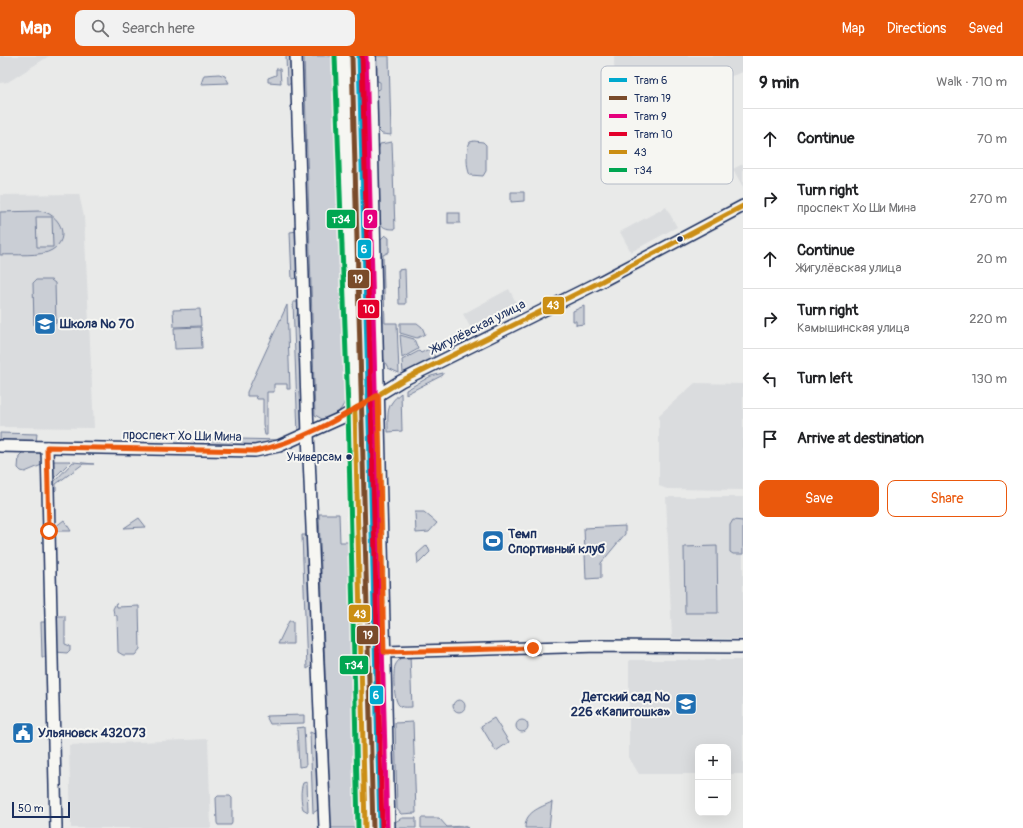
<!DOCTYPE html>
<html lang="en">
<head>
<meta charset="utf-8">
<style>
	:root { --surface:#fff; --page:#f2f2f2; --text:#202124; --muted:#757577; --line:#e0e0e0; --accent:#ea580c }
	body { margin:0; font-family:Pangolin,sans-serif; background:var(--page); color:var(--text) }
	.controls { position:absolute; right:12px; bottom:12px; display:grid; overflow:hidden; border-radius:8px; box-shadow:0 4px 16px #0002 }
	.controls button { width:36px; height:36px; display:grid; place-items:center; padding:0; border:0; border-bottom:1px solid var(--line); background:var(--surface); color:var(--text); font:20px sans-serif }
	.scale { position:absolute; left:12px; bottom:10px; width:58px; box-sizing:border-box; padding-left:4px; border:2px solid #1b2f5e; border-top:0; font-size:11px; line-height:14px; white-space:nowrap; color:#1b2f5e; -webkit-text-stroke:3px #f6f6f2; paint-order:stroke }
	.stop { position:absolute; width:12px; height:12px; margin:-9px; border:3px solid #ea580c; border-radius:50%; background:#fff }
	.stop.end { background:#ea580c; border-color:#fff; box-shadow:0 1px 4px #0008 }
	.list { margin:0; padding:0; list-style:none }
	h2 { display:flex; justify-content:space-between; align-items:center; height:52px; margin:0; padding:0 16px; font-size:17px }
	h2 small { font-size:13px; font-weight:400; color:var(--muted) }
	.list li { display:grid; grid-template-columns:26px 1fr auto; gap:12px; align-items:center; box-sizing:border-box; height:60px; padding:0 16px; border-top:1px solid var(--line) }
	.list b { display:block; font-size:15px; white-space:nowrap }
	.list p { margin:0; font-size:13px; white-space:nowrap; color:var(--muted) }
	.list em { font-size:13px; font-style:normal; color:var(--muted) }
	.actions { display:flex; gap:8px; padding:12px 16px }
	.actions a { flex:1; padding:9px 0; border:1px solid var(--accent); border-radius:8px; text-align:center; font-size:14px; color:var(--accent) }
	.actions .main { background:var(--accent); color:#fff }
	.icon { flex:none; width:22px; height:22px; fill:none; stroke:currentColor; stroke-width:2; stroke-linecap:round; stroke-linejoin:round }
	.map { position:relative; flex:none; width:743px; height:772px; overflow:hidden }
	header { display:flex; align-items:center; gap:24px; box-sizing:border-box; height:56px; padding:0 20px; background:var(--accent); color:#fff }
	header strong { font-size:19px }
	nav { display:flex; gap:22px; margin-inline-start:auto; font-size:14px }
	.search { width:280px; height:36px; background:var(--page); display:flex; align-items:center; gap:10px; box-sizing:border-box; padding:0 14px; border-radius:8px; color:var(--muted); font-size:15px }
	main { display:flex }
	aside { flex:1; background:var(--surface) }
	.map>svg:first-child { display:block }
</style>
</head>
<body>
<header>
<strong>Map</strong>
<div class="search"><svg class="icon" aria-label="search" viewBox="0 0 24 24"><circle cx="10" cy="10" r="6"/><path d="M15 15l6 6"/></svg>Search here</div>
<nav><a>Map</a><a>Directions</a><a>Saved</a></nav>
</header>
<main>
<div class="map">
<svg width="743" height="772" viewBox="0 0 743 772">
	<rect width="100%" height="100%" fill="#e9eae9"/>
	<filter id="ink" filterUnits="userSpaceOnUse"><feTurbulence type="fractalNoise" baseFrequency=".025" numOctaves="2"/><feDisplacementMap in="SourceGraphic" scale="8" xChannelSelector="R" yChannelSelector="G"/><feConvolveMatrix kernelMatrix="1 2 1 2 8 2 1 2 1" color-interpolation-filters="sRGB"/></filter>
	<g filter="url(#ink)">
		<g fill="#dadcde">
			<path d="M0,0H49L8,26L0,27Z"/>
			<path d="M614,0H743V16L663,44L615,49Z"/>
			<path d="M743,108V131L733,113Z"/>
			<path d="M79,138L84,161L94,372L0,371V139Z"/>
			<path d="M666,151L677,171L631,196L620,176Z"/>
			<path d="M509,233L520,254L474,278L463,258Z"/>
			<path d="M695,327L743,328V434L667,433L659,430V359Z"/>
			<path d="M666,441H743V583L672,582Z"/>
			<path d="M629,604H743V718H728V691H698V718H639L629,702Z"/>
			<path d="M208,683L211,772H71L69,689Z"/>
		</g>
		<g fill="#caced5" stroke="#727e9a" fill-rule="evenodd">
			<path d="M286,0H292L293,28H287Z"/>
			<path d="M304,0H337L346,340C344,353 336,361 322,363L315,359Z"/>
			<path d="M374,0H389L391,79L382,78L377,73L375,35L380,33V26L375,24Z"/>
			<path d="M276,13H280L281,27L268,26V22L276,19Z"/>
			<path d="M219,18L225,20L229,27L201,28L204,19Z"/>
			<path d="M474,85L483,86L486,89V115L483,120L470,119C466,112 466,93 470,86Z"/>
			<path d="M392,86L395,173C386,173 381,172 379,163L377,98L380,88Z"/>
			<path d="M511,136H524V145L511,146Z"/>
			<path d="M40,155C59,157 72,182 52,194C42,201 13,198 0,199V156ZM36,161H52L53,191H37Z"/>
			<rect x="448" y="157" width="12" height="10"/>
			<path d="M297,175L299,222L292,223L290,176Z"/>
			<path d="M385,179L389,182V196L383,199L385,267H397L399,317L388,312L383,302L379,185Z"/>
			<path d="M405,213L406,248H399L398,214Z"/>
			<path d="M36,224H51L55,227L56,267L54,269L38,271L34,269L33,227Z"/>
			<path d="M293,246H299V256L297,259L303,374L298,378Z"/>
			<path d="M287,249L290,333H287V328H274V336H267V379H265L263,368V343H257L256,340H247V336Z"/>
			<path d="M584,250V268L576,269V265H573V255Z"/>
			<path d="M200,253L201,270L174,271L173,254Z"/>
			<path d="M400,267H417L422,271L425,278L417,282L400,277Z"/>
			<path d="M201,271L202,292L175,293L174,272Z"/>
			<path d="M400,279L414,283L418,293L402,302Z"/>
			<path d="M431,292L435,302L403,317L402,304L419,295L421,297Z"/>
			<path d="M443,317V319L406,338V334L431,320Z"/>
			<path d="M401,337L402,375L388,376C388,357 385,350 401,337Z"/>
			<path d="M0,377L37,378L36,386L0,385Z"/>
			<path d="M195,382L282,384L250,389H194Z"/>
			<path d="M24,395H39L44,408L25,416L21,415L18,412L19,400Z"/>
			<path d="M54,405H71L50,426V408Z"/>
			<path d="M73,406L94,408H83L56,428V434L53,437L51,429Z"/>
			<path d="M415,456H424L437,467L429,476L416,477Z"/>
			<path d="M319,458H339L340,486H355L360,746L356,757V772H331Z"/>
			<path d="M139,462L146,471L124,472Z"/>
			<path d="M64,464L71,475H52L51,474Z"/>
			<path d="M733,464L743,465V498H733L730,496V469Z"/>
			<path d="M625,470V478L601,507V522L586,523L584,472Z"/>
			<path d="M302,479H308L313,609L307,613Z"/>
			<path d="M427,489L430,496L418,508L417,498Z"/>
			<path d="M717,490L718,557H685L684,491Z"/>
			<path d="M116,547L117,551L139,550L140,593L135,599H123L118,596L117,560L114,558L113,553Z"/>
			<path d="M54,560H65V588L70,590V594L67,597L56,596Z"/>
			<path d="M289,565H293V588H278Z"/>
			<path d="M41,566H47L48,601H42Z"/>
			<path d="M410,599L412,651C408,651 403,652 400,650C393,646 393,617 395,610C396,607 399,604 401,602Z"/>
			<circle cx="459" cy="650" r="6"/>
			<path d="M304,659V667L270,668L266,660Z"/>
			<path d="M494,662L509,686L496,695L481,670Z"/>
			<circle cx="522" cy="670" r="6"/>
			<path d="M413,666L416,757L401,758L397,753L395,667Z"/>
			<path d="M304,671L306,710L299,711L297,672Z"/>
			<path d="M310,676L317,679L319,753L313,757Z"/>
			<path d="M307,726L308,756L303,753C301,746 300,734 303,727Z"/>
			<path d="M218,740H230L232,742V767L231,769H218L217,767L216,742Z"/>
			<path d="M552,746L549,772H525C525,756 539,752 552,746Z"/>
			<path d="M402,762H416V772H394L395,766Z"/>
			<path d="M421,762H439L447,771L464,770L468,772H421Z"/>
		</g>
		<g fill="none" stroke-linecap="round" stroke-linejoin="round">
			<g stroke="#1b2f5e" stroke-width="14">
				<g id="minor">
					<path d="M296,0L308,378L325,772"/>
					<path d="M0,390L255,395L279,390L341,362L401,325L602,225L743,150"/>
					<path d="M47,391L56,772"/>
					<path d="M384,596L599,590L743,591"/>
				</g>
			</g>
			<g stroke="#1b2f5e" stroke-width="16">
				<g id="major">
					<path d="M342,0L355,353L365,772"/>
					<path d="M369,0L388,772"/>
				</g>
			</g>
			<use href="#minor" stroke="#f6f6f2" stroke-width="11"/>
			<use href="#major" stroke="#f6f6f2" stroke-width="13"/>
			<g stroke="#f6f6f2" stroke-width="8">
				<g id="bus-1">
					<path d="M378,339L383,548"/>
					<path d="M387,715L388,772"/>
					<path d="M365,772L355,353L401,325L602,225L743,150"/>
				</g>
			</g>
			<g stroke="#f6f6f2" stroke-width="8">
				<g id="bus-2">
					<path d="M335,0L348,353L358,772"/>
					<path d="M362,0L376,548"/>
					<path d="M380,714L381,772"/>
				</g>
			</g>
			<use href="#bus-1" stroke="#cb8e13" stroke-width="5"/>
			<use href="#bus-2" stroke="#00a651" stroke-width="5"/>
			<g stroke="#f6f6f2" stroke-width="8">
				<path id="tram-1" d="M359,0L380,772"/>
			</g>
			<g stroke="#f6f6f2" stroke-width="8">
				<path id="tram-2" d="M352,0L373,772"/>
			</g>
			<g stroke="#f6f6f2" stroke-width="8">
				<path id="tram-3" d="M366,0L387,772"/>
			</g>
			<g stroke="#f6f6f2" stroke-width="8">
				<path id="tram-4" d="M362,0L382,772"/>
			</g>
			<use href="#tram-1" stroke="#00a9ce" stroke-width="5"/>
			<use href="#tram-2" stroke="#7a4b2a" stroke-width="5"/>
			<use href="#tram-3" stroke="#e5007d" stroke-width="5"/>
			<use href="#tram-4" stroke="#e4002b" stroke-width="5"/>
		</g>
	</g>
	<g fill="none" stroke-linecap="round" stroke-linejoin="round" filter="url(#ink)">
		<path stroke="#ea580c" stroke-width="5" d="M49,475L47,391L255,395C300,386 339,363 378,339L384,596L533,592"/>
	</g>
	<defs>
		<g id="school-square" transform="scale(1.15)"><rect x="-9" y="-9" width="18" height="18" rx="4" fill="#1f6fb2" stroke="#f6f6f2"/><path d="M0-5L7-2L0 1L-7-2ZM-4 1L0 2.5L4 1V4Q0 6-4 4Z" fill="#fff"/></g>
		<g id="stadium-square" transform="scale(1.15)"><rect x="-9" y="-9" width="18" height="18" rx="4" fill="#1f6fb2" stroke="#f6f6f2"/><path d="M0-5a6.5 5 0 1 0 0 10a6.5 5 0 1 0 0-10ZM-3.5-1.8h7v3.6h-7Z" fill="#fff"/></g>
		<g id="civic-square" transform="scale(1.15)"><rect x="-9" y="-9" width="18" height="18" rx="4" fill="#1f6fb2" stroke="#f6f6f2"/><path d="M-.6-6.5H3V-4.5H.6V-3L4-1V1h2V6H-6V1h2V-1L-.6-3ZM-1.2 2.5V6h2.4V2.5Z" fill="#fff"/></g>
	</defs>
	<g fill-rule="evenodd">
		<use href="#school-square" x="45" y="268"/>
		<use href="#stadium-square" x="493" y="485"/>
		<use href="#school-square" x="686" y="648"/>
		<use href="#civic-square" x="23" y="677"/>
	</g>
	<g fill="#1b2f5e" stroke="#f6f6f2" stroke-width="1.5">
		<circle cx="680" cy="183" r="3.5"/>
		<circle cx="349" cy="401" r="3.5"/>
	</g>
	<g text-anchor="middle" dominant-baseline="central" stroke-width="4" stroke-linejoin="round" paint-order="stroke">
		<g font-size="12" fill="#1b2f5e" stroke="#f6f6f2" text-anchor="end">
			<text x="342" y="401">Универсам</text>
		</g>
		<g font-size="13" font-weight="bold" fill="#1b2f5e" stroke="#f6f6f2" text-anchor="start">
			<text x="60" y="268">Школа № 70</text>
			<text x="508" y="478">Темп<tspan x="508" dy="15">Спортивный клуб</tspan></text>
			<text x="670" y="641" text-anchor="end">Детский сад №<tspan x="670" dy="15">226 «Капитошка»</tspan></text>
			<text x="38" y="677">Ульяновск 432073</text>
		</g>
		<g font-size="13" fill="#1b2f5e" stroke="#f6f6f2">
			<text transform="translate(478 271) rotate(-27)">Жигулёвская улица</text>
			<text transform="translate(182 380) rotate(1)">проспект Хо Ши Мина</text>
		</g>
	</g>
	<rect x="601" y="10" width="132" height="118" rx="6" fill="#f6f6f2" stroke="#b4bac6" stroke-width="1"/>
	<rect x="609" y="22" width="18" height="4" fill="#00a9ce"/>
	<rect x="609" y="40" width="18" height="4" fill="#7a4b2a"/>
	<rect x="609" y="58" width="18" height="4" fill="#e5007d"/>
	<rect x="609" y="76" width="18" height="4" fill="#e4002b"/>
	<rect x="609" y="94" width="18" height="4" fill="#cb8e13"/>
	<rect x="609" y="112" width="18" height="4" fill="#00a651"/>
	<g font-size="11" fill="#1b2f5e">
		<text x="634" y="28">Tram 6</text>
		<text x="634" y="46">Tram 19</text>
		<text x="634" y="64">Tram 9</text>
		<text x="634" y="82">Tram 10</text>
		<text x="634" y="100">43</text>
		<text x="634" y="118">т34</text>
	</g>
	<g stroke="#f6f6f2" stroke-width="1.5">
		<rect x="326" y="153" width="30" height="20" rx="4" fill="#00a651"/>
		<rect x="363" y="153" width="15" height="20" rx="4" fill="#e5007d"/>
		<rect x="357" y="183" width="15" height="20" rx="4" fill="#00a9ce"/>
		<rect x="347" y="213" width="23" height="20" rx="4" fill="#7a4b2a"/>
		<rect x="542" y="240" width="23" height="19" rx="4" fill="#cb8e13"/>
		<rect x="357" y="243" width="23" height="20" rx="4" fill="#e4002b"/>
		<rect x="348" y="548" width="23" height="19" rx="4" fill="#cb8e13"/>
		<rect x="356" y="569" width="23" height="20" rx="4" fill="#7a4b2a"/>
		<rect x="339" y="599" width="30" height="20" rx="4" fill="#00a651"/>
		<rect x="369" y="629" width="15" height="20" rx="4" fill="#00a9ce"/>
	</g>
	<g font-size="11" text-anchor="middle" font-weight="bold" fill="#fff">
		<text x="341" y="167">т34</text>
		<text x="370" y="167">9</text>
		<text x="364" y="197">6</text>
		<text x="358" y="227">19</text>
		<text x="553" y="253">43</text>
		<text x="369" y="257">10</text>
		<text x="360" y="562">43</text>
		<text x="368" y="583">19</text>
		<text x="354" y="613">т34</text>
		<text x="376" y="643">6</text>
	</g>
</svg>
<div class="controls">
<button>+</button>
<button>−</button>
</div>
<div class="scale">50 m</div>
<div class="stop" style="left:49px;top:475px"></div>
<div class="stop end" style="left:533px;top:592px"></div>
</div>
<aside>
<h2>9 min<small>Walk · 710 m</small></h2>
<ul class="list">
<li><svg class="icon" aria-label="ahead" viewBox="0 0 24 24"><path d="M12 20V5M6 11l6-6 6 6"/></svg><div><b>Continue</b></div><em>70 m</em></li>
<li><svg class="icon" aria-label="right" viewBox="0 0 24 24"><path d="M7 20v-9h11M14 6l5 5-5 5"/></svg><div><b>Turn right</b><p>проспект Хо Ши Мина</p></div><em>270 m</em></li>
<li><svg class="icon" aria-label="ahead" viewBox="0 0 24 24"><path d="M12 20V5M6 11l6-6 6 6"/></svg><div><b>Continue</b><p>Жигулёвская улица</p></div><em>20 m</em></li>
<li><svg class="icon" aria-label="right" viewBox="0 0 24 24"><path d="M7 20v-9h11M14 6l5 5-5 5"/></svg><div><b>Turn right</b><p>Камышинская улица</p></div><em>220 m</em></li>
<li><svg class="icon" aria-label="left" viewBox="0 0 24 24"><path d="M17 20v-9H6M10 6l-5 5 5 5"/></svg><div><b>Turn left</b></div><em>130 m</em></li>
<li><svg class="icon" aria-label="arrive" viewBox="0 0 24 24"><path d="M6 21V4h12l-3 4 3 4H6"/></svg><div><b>Arrive at destination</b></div></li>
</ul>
<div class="actions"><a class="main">Save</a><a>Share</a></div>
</aside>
</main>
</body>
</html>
